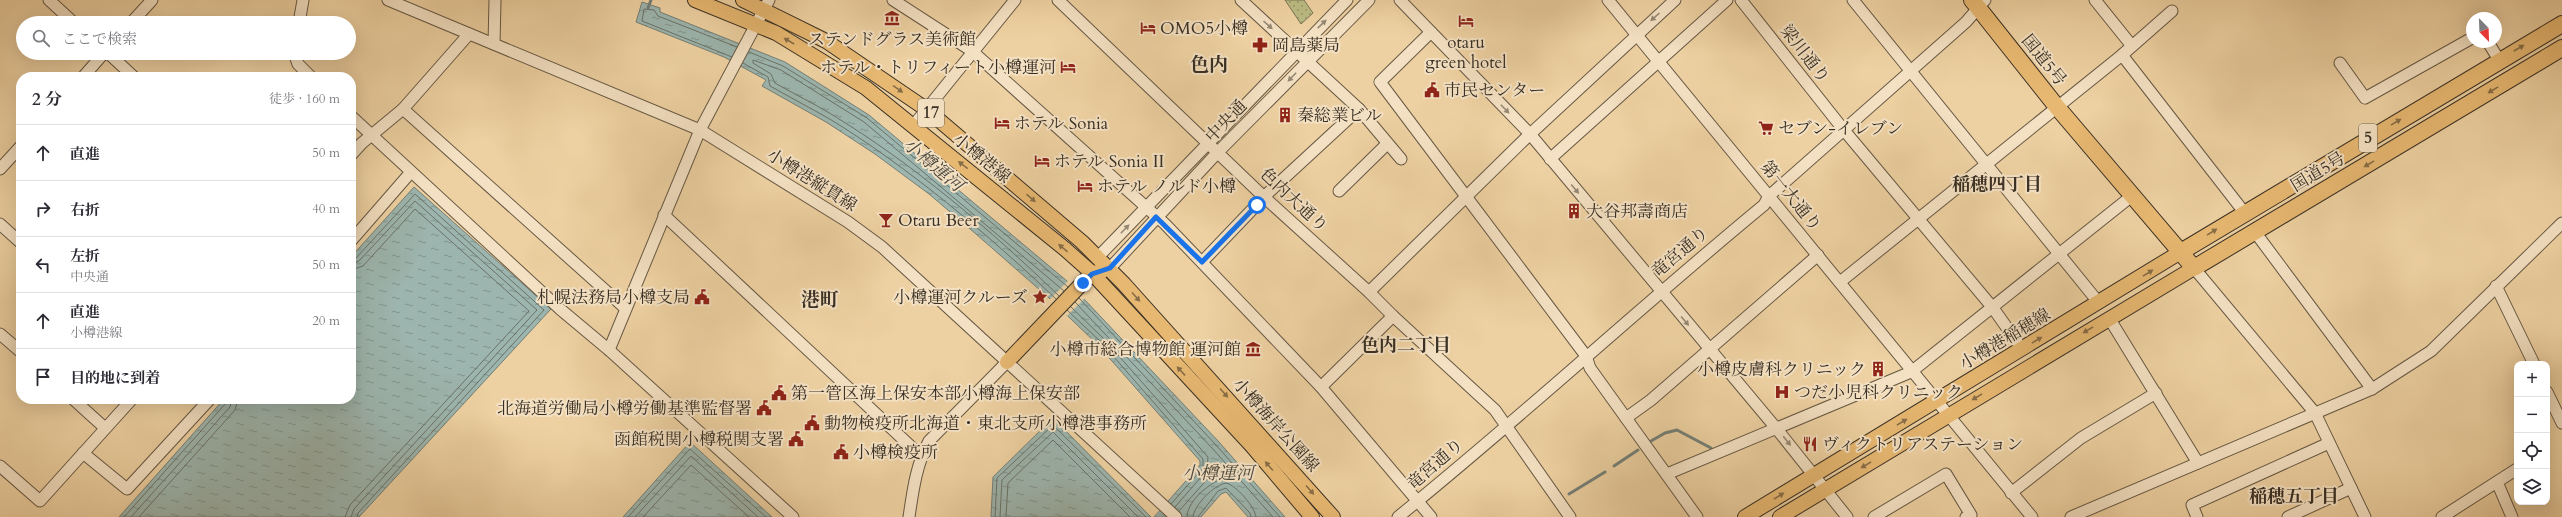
<!DOCTYPE html>
<html lang="ja">
<head>
<meta charset="utf-8">
<style>
	:root { --surface:#fff; --page:#f2f2f3; --text:#2b2b33; --muted:#7c7c81; --line:#e1e1e2 }
	body { margin:0; font-family:Cardo,"Noto Serif JP",serif; background:var(--page); color:var(--text) }
	.controls { position:absolute; right:12px; bottom:12px; display:grid; overflow:hidden; border-radius:8px; box-shadow:0 4px 16px #0002 }
	.controls button { width:36px; height:36px; display:grid; place-items:center; padding:0; border:0; border-bottom:1px solid var(--line); background:var(--surface); color:var(--text); font:20px sans-serif }
	.compass { position:absolute; left:2466px; top:12px; width:36px; height:36px; border-radius:50%; background:var(--surface); box-shadow:0 4px 16px #0002; rotate:157deg }
	.stop { position:absolute; width:12px; height:12px; margin:-9px; border:3px solid #1a73e8; border-radius:50%; background:#fff }
	.stop.end { background:#1a73e8; border-color:#fff; box-shadow:0 1px 4px #0008 }
	.list { margin:0; padding:0; list-style:none }
	h2 { display:flex; justify-content:space-between; align-items:center; height:52px; margin:0; padding:0 16px; font-size:17px }
	h2 small { font-size:13px; font-weight:400; color:var(--muted) }
	.list li { display:grid; grid-template-columns:26px 1fr auto; gap:12px; align-items:center; box-sizing:border-box; height:56px; padding:0 16px; border-top:1px solid var(--line) }
	.list b { display:block; font-size:15px; white-space:nowrap }
	.list p { margin:0; font-size:13px; white-space:nowrap; color:var(--muted) }
	.list em { font-size:13px; font-style:normal; color:var(--muted) }
	.icon { flex:none; width:22px; height:22px; fill:none; stroke:currentColor; stroke-width:2; stroke-linecap:round; stroke-linejoin:round }
	.map { position:relative; flex:none; width:2562px; height:517px; overflow:hidden }
	.search { position:absolute; background:var(--surface); box-shadow:0 4px 16px #0002; left:16px; top:16px; width:340px; height:44px; display:flex; align-items:center; gap:10px; box-sizing:border-box; padding:0 14px; border-radius:22px; color:var(--muted); font-size:15px }
	.panel { position:absolute; background:var(--surface); box-shadow:0 4px 16px #0002; left:16px; top:72px; width:340px; height:332px; border-radius:16px }
	.map>svg:first-child { display:block }
</style>
</head>
<body>
<div class="map">
<svg width="2562" height="517" viewBox="0 0 2562 517">
	<defs>
		<pattern id="green-dots" width="8" height="8" patternUnits="userSpaceOnUse"><rect width="8" height="8" fill="#bbbb83"/><path d="M2 2h.1M6 6h.1" fill="none" stroke="#99986b" stroke-width="1.8" stroke-linecap="round"/></pattern>
		<pattern id="water-ripples" width="26" height="14" patternUnits="userSpaceOnUse"><rect width="26" height="14" fill="#9cb5ae"/><path d="M2 4q2-2 4 0t4 0M15 11q2-2 4 0t4 0" fill="none" stroke="#80948d"/></pattern>
	</defs>
	<rect width="100%" height="100%" fill="#eed1a2"/>
	<filter id="stains"><feTurbulence type="fractalNoise" baseFrequency=".005" numOctaves="4"/><feColorMatrix values="0 0 0 0 .2 0 0 0 0 .09 0 0 0 0 .02 0 0 0 .5 -.17"/></filter>
	<radialGradient id="worn" r=".72"><stop offset=".6" stop-color="#630" stop-opacity="0"/><stop offset="1" stop-color="#630" stop-opacity=".3"/></radialGradient>
	<path fill="url(#green-dots)" stroke="#7a7554" d="M1285,0H1304L1313,13L1301,24Z"/>
	<g fill="url(#water-ripples)" stroke="#747f77">
		<path d="M642,2L660,8V12L785,62L869,115L1067,281L1219,442L1285,517H1248L1226,492L1221,494L1201,517H1154L1200,465V461L1097,344L1049,298L976,234L929,194L875,154L826,122L762,86L766,80L724,57L636,22Z"/>
		<path d="M414,187L551,309L359,517H119L224,399H351V257Z"/>
		<path d="M1053,418L1151,517H991L993,477Z"/>
		<path d="M690,442L772,517H623Z"/>
	</g>
	<path fill="#eed1a2" d="M1069,280L1086,297L1067,316L1049,300Z"/>
	<g fill="none" stroke-linecap="round" stroke-linejoin="round">
		<g stroke="#6a7269" stroke-width="1">
			<path d="M749,52L783,66L867,118L1068,287"/>
			<path d="M732,57L642,21L644,9L654,10L658,16L737,47"/>
			<path d="M743,63L768,77L770,86C789,97 809,107 828,118C906,165 990,236 1056,299"/>
			<path d="M351,259L356,258L415,194L544,310L358,513L357,517"/>
			<path d="M351,264L359,261L415,201L537,310L354,509L351,517"/>
			<path d="M1059,296C991,230 912,163 831,114C813,103 794,94 775,83L771,74L753,63V60L781,70L864,122L1064,291"/>
			<path d="M1079,298L1216,445L1280,517"/>
			<path d="M1075,302L1212,448L1273,517"/>
			<path d="M1071,307L1103,338L1208,457L1207,470L1175,507"/>
			<path d="M1067,310L1100,341L1203,459V468L1171,504"/>
			<path d="M1179,511L1211,475L1215,464H1218L1227,476C1212,482 1188,498 1187,517"/>
			<path d="M124,517L226,403L227,399"/>
			<path d="M131,517L230,407L232,399"/>
			<path d="M139,517L235,410L238,399"/>
			<path d="M345,517L350,505L529,311L415,209L363,266L351,270"/>
			<path d="M628,517L690,449L766,517"/>
			<path d="M635,517L691,456L758,517"/>
			<path d="M643,517L691,465L749,517"/>
			<path d="M995,517L997,478L1053,425L1146,517"/>
			<path d="M1000,517L1002,480L1053,432L1138,517"/>
			<path d="M1006,517L1008,483L1053,440L1130,517"/>
			<path d="M1193,517C1194,505 1214,485 1226,483C1236,485 1255,507 1256,517"/>
			<path d="M1198,517L1218,491L1226,488L1250,513L1251,517"/>
		</g>
		<g stroke="#747f77" stroke-width="3">
			<path d="M648,8L651,0"/>
			<path d="M1651,441L1665,433L1677,430L1711,448"/>
			<path d="M1614,466L1638,450"/>
			<path d="M1569,494L1605,472"/>
		</g>
		<g stroke="#665844" stroke-width="13">
			<g id="minor">
				<path d="M49,0L74,23"/>
				<path d="M388,0L700,130L848,222L882,247L1176,517"/>
				<path d="M893,0L972,51L1165,224L1321,387L1431,517"/>
				<path d="M1058,0L1264,197L1369,292L1393,316L1495,410L1570,517"/>
				<path d="M1241,0L1359,109L1401,159"/>
				<path d="M1400,0L1530,134L1776,428L1847,517"/>
				<path d="M1608,0L2032,517"/>
				<path d="M1741,0L1843,129L1993,308L2022,349"/>
				<path d="M1853,0L2099,303"/>
				<path d="M2095,0L2132,46"/>
				<path d="M131,23L152,0"/>
				<path d="M299,23L303,0"/>
				<path d="M1431,32L1380,82L1586,356L1590,368L1697,517"/>
				<path d="M2488,42L2499,60"/>
				<path d="M494,44L495,0"/>
				<path d="M108,53L134,77"/>
				<path d="M294,53L298,64L311,77"/>
				<path d="M2122,55L2244,212"/>
				<path d="M2340,63L2365,98L2472,38"/>
				<path d="M83,77L104,53"/>
				<path d="M403,109L625,308"/>
				<path d="M351,116L560,309L609,350L793,517"/>
				<path d="M913,126L1015,0"/>
				<path d="M351,155L362,143L403,109L469,34"/>
				<path d="M1550,159L1727,0"/>
				<path d="M0,169L21,146"/>
				<path d="M1339,191L1387,144"/>
				<path d="M664,215L921,456"/>
				<path d="M0,224L21,243"/>
				<path d="M2255,232L2372,389"/>
				<path d="M351,241L411,172"/>
				<path d="M1098,257L1347,0"/>
				<path d="M1202,262L1268,193L1359,109"/>
				<path d="M1110,268L1218,152L1369,0"/>
				<path d="M2194,268L2315,413L2365,517"/>
				<path d="M1840,282L2122,55L2172,11"/>
				<path d="M2496,286L2534,364"/>
				<path d="M1369,292L1526,138L1675,0"/>
				<path d="M2109,318L2198,463"/>
				<path d="M0,334L21,352"/>
				<path d="M609,350L700,130L769,0"/>
				<path d="M1321,387L1393,316"/>
				<path d="M2547,392L2562,423"/>
				<path d="M73,399L105,428"/>
				<path d="M1626,418L1651,400L1818,255"/>
				<path d="M83,453L127,489L210,399"/>
				<path d="M0,466L40,501L132,399"/>
				<path d="M1667,474L1911,372L2133,195"/>
				<path d="M2497,482L2512,517"/>
				<path d="M2011,493L2081,438L2156,393"/>
				<path d="M909,517C913,490 916,465 929,441L1007,362"/>
				<path d="M1398,517C1523,416 1640,307 1764,205L1769,196L1966,22L1985,0"/>
				<path d="M1874,517L1946,474L1971,515L1966,517"/>
				<path d="M2071,517L2372,389L2431,351L2562,223"/>
				<path d="M2197,517L2192,505L2329,443"/>
				<path d="M2288,517L2351,488"/>
				<path d="M2442,517L2517,469"/>
			</g>
		</g>
		<g stroke="#382f24" stroke-width="16">
			<g id="major">
				<path d="M695,0L776,33L866,88L1065,249L1092,273L1252,446L1312,517"/>
				<path d="M743,0L826,41L926,109L1082,242L1124,284L1333,517"/>
				<path d="M1007,362L1092,273L1102,271"/>
				<path d="M1745,517L2179,253"/>
				<path d="M1780,517L2194,268"/>
			</g>
		</g>
		<g stroke="#382f24" stroke-width="18">
			<g id="highway">
				<path d="M1972,0L2057,107L2194,268L2562,48"/>
				<path d="M2179,253L2562,24"/>
			</g>
		</g>
		<use href="#minor" stroke="#f4e1c3" stroke-width="11"/>
		<use href="#major" stroke="#e7b871" stroke-width="14"/>
		<use href="#highway" stroke="#e7b871" stroke-width="16"/>
	</g>
	<defs><path id="oneway-solid" d="M-6-.8H1V-3.2L6.5 0L1 3.2V.8H-6Z"/></defs>
	<g fill="#968874">
		<use href="#oneway-solid" transform="translate(1655 17) rotate(138)"/>
		<use href="#oneway-solid" transform="translate(1322 24) rotate(-44)"/>
		<use href="#oneway-solid" transform="translate(1268 25) rotate(42)"/>
		<use href="#oneway-solid" transform="translate(1292 77) rotate(134)"/>
		<use href="#oneway-solid" transform="translate(1505 109) rotate(46)"/>
		<use href="#oneway-solid" transform="translate(1575 189) rotate(50)"/>
		<use href="#oneway-solid" transform="translate(1125 229) rotate(-46)"/>
		<use href="#oneway-solid" transform="translate(1685 321) rotate(50)"/>
		<use href="#oneway-solid" transform="translate(1787 441) rotate(51)"/>
	</g>
	<g fill="#876d47">
		<use href="#oneway-solid" transform="translate(789 41) rotate(-150)"/>
		<use href="#oneway-solid" transform="translate(2519 48) rotate(-30)"/>
		<use href="#oneway-solid" transform="translate(898 89) rotate(35)"/>
		<use href="#oneway-solid" transform="translate(2493 90) rotate(149)"/>
		<use href="#oneway-solid" transform="translate(2396 122) rotate(-31)"/>
		<use href="#oneway-solid" transform="translate(2369 164) rotate(149)"/>
		<use href="#oneway-solid" transform="translate(963 165) rotate(-142)"/>
		<use href="#oneway-solid" transform="translate(1031 198) rotate(41)"/>
		<use href="#oneway-solid" transform="translate(2212 232) rotate(-32)"/>
		<use href="#oneway-solid" transform="translate(1063 248) rotate(-140)"/>
		<use href="#oneway-solid" transform="translate(2148 273) rotate(-32)"/>
		<use href="#oneway-solid" transform="translate(1136 297) rotate(48)"/>
		<use href="#oneway-solid" transform="translate(2088 330) rotate(149)"/>
		<use href="#oneway-solid" transform="translate(2037 340) rotate(-31)"/>
		<use href="#oneway-solid" transform="translate(1181 371) rotate(-133)"/>
		<use href="#oneway-solid" transform="translate(1224 393) rotate(48)"/>
		<use href="#oneway-solid" transform="translate(1977 397) rotate(149)"/>
		<use href="#oneway-solid" transform="translate(1902 422) rotate(-31)"/>
		<use href="#oneway-solid" transform="translate(1866 465) rotate(149)"/>
		<use href="#oneway-solid" transform="translate(1269 466) rotate(-131)"/>
		<use href="#oneway-solid" transform="translate(1310 490) rotate(49)"/>
		<use href="#oneway-solid" transform="translate(1779 496) rotate(-32)"/>
	</g>
	<g fill="none" stroke-linecap="round" stroke-linejoin="round">
		<path stroke="#1a73e8" stroke-width="5" d="M1083,283L1092,274L1110,268L1156,217L1202,262L1257,205"/>
	</g>
	<defs>
		<g id="museum-bare" transform="scale(1.2)"><path d="M0-6L6-3V-2H-6V-3ZM-5-1h2V3h-2ZM-1-1h2V3h-2ZM3-1h2V3H3ZM-6 4H6V6H-6Z" fill="#8f2418" stroke="#f4e1c3" stroke-width="2.5" paint-order="stroke"/></g>
		<g id="hotel-bare" transform="scale(1.2)"><path d="M-6-4.5h1.5V1H6V5H4.5V3h-9V5H-6ZM-4 0a1.8 1.8 0 1 1 3.6 0ZM.5 0V-2.5h3Q6-2.5 6 0Z" fill="#8f2418" stroke="#f4e1c3" stroke-width="2.5" paint-order="stroke"/></g>
		<g id="pharmacy-bare" transform="scale(1.2)"><path d="M-2-6h4v4h4v4h-4v4h-4v-4h-4v-4h4Z" fill="#8f2418" stroke="#f4e1c3" stroke-width="2.5" paint-order="stroke"/></g>
		<g id="civic-bare" transform="scale(1.2)"><path d="M-.6-6.5H3V-4.5H.6V-3L4-1V1h2V6H-6V1h2V-1L-.6-3ZM-1.2 2.5V6h2.4V2.5Z" fill="#8f2418" stroke="#f4e1c3" stroke-width="2.5" paint-order="stroke"/></g>
		<g id="building-bare" transform="scale(1.2)"><path d="M-4-6H4V6H1V3H-1V6H-4ZM-2.5-4.3h1.7v1.8h-1.7ZM.8-4.3h1.7v1.8H.8ZM-2.5-1h1.7V.8h-1.7ZM.8-1h1.7V.8H.8Z" fill="#8f2418" stroke="#f4e1c3" stroke-width="2.5" paint-order="stroke"/></g>
		<g id="supermarket-bare" transform="scale(1.2)"><path d="M-6-5.5h2.5l.6 2H6L4.5 2H-2.5L-4.4-4H-6ZM-1.5 3.2a1.3 1.3 0 1 0 .1 0ZM3 3.2a1.3 1.3 0 1 0 .1 0Z" fill="#8f2418" stroke="#f4e1c3" stroke-width="2.5" paint-order="stroke"/></g>
		<g id="bar-bare" transform="scale(1.2)"><path d="M-6-5H6L.8 .8V4.5H3.5V6h-7V4.5H-.8V.8Z" fill="#8f2418" stroke="#f4e1c3" stroke-width="2.5" paint-order="stroke"/></g>
		<g id="sight-bare" transform="scale(1.2)"><path d="M0-6L1.8-2.2L6-1.7L2.9 1.2L3.7 5.4L0 3.3L-3.7 5.4L-2.9 1.2L-6-1.7L-1.8-2.2Z" fill="#8f2418" stroke="#f4e1c3" stroke-width="2.5" paint-order="stroke"/></g>
		<g id="hospital-bare" transform="scale(1.2)"><path d="M-5-5h3v3.5h4V-5h3V5h-3V1.5h-4V5h-3Z" fill="#8f2418" stroke="#f4e1c3" stroke-width="2.5" paint-order="stroke"/></g>
		<g id="restaurant-bare" transform="scale(1.2)"><path d="M-5-6h1v4h1v-4h1v4h1v-4h1v5L-1.5 .5V6h-2V.5L-5-1ZM5-6V6H3V1.5H1.5Q1.5-4 5-6Z" fill="#8f2418" stroke="#f4e1c3" stroke-width="2.5" paint-order="stroke"/></g>
	</defs>
	<g fill-rule="evenodd">
		<use href="#museum-bare" x="892" y="18"/>
		<use href="#hotel-bare" x="1466" y="21"/>
		<use href="#hotel-bare" x="1148" y="28"/>
		<use href="#pharmacy-bare" x="1260" y="45"/>
		<use href="#hotel-bare" x="1068" y="67"/>
		<use href="#civic-bare" x="1432" y="90"/>
		<use href="#building-bare" x="1285" y="115"/>
		<use href="#hotel-bare" x="1002" y="123"/>
		<use href="#supermarket-bare" x="1766" y="128"/>
		<use href="#hotel-bare" x="1042" y="161"/>
		<use href="#hotel-bare" x="1085" y="186"/>
		<use href="#building-bare" x="1574" y="211"/>
		<use href="#bar-bare" x="886" y="220"/>
		<use href="#civic-bare" x="702" y="297"/>
		<use href="#sight-bare" x="1040" y="297"/>
		<use href="#museum-bare" x="1253" y="349"/>
		<use href="#building-bare" x="1878" y="369"/>
		<use href="#hospital-bare" x="1782" y="392"/>
		<use href="#civic-bare" x="779" y="393"/>
		<use href="#civic-bare" x="764" y="408"/>
		<use href="#civic-bare" x="812" y="423"/>
		<use href="#civic-bare" x="796" y="439"/>
		<use href="#restaurant-bare" x="1810" y="444"/>
		<use href="#civic-bare" x="841" y="452"/>
	</g>
	<g text-anchor="middle" dominant-baseline="central" stroke-width="4" stroke-linejoin="round" paint-order="stroke">
		<g fill="#f4e1c3" stroke="#706454" stroke-width="1">
			<rect x="918" y="99" width="26" height="28" rx="3"/>
			<rect x="2359" y="124" width="18" height="28" rx="3"/>
		</g>
		<g font-size="16" font-weight="bold" fill="#382f24">
			<text x="931" y="113">17</text>
			<text x="2368" y="138">5</text>
		</g>
		<g font-size="17" fill="#382f24" stroke="#f4e1c3" text-anchor="start">
			<text x="1160" y="28">OMO5小樽</text>
			<text x="892" y="39" text-anchor="middle">ステンドグラス美術館</text>
			<text x="1466" y="42" text-anchor="middle">otaru<tspan x="1466" dy="20">green hotel</tspan></text>
			<text x="1272" y="45">岡島薬局</text>
			<text x="1056" y="67" text-anchor="end">ホテル・トリフィート小樽運河</text>
			<text x="1444" y="90">市民センター</text>
			<text x="1297" y="115">秦総業ビル</text>
			<text x="1014" y="123">ホテル Sonia</text>
			<text x="1778" y="128">セブン-イレブン</text>
			<text x="1054" y="161">ホテル Sonia II</text>
			<text x="1097" y="186">ホテル ノルド小樽</text>
			<text x="1586" y="211">大谷邦壽商店</text>
			<text x="898" y="220">Otaru Beer</text>
			<text x="690" y="297" text-anchor="end">札幌法務局小樽支局</text>
			<text x="1028" y="297" text-anchor="end">小樽運河クルーズ</text>
			<text x="1241" y="349" text-anchor="end">小樽市総合博物館 運河館</text>
			<text x="1866" y="369" text-anchor="end">小樽皮膚科クリニック</text>
			<text x="1794" y="392">つだ小児科クリニック</text>
			<text x="791" y="393">第一管区海上保安本部小樽海上保安部</text>
			<text x="752" y="408" text-anchor="end">北海道労働局小樽労働基準監督署</text>
			<text x="824" y="423">動物検疫所北海道・東北支所小樽港事務所</text>
			<text x="784" y="439" text-anchor="end">函館税関小樽税関支署</text>
			<text x="1822" y="444">ヴィクトリアステーション</text>
			<text x="853" y="452">小樽検疫所</text>
		</g>
		<g font-size="17" fill="#382f24" stroke="#f4e1c3">
			<text transform="translate(1805 54) rotate(52)">梁川通り</text>
			<text transform="translate(2044 60) rotate(51)">国道5号</text>
			<text transform="translate(1226 121) rotate(-46)">中央通</text>
			<text transform="translate(982 158) rotate(39)">小樽港線</text>
			<text transform="translate(2318 172) rotate(-31)">国道5号</text>
			<text transform="translate(812 180) rotate(32)">小樽港縦貫線</text>
			<text transform="translate(1791 196) rotate(51)">第一大通り</text>
			<text transform="translate(1294 200) rotate(43)">色内大通り</text>
			<text transform="translate(1680 252) rotate(-40)">竜宮通り</text>
			<text transform="translate(2005 339) rotate(-31)">小樽港稲穂線</text>
			<text transform="translate(1276 425) rotate(48)">小樽海岸公園線</text>
			<text transform="translate(1435 464) rotate(-41)">竜宮通り</text>
		</g>
		<g font-size="18" font-style="italic" fill="#4c4a40" stroke="#f4e1c3">
			<text transform="translate(933 165) rotate(40)">小樽運河</text>
			<text x="1218" y="473">小樽運河</text>
		</g>
		<g font-size="18" font-weight="bold" fill="#382f24" stroke="#f4e1c3">
			<text x="1997" y="184">稲穂四丁目</text>
			<text x="1406" y="345">色内二丁目</text>
			<text x="2294" y="496">稲穂五丁目</text>
		</g>
		<g font-size="19" font-weight="bold" fill="#382f24" stroke="#f4e1c3">
			<text x="1209" y="65">色内</text>
			<text x="820" y="300">港町</text>
		</g>
	</g>
	<rect width="100%" height="100%" filter="url(#stains)"/>
	<rect width="100%" height="100%" fill="url(#worn)"/>
</svg>
<div class="controls">
<button>+</button>
<button>−</button>
<button><svg class="icon" aria-label="locate" viewBox="0 0 24 24"><circle cx="12" cy="12" r="6"/><path d="M12 2v4M12 18v4M2 12h4M18 12h4"/></svg></button>
<button><svg class="icon" aria-label="layers" viewBox="0 0 24 24"><path d="M12 4l9 5-9 5-9-5zM3 14l9 5 9-5"/></svg></button>
</div>
<svg class="compass" viewBox="-18 -18 36 36"><path d="M0-13l5 13h-10z" fill="#e53935"/><path d="M0 13l5-13h-10z" fill="#7c7c81"/></svg>
<div class="stop" style="left:1257px;top:205px"></div>
<div class="stop end" style="left:1083px;top:283px"></div>
<div class="search"><svg class="icon" aria-label="search" viewBox="0 0 24 24"><circle cx="10" cy="10" r="6"/><path d="M15 15l6 6"/></svg>ここで検索</div>
<section class="panel">
<h2>2 分<small>徒歩 · 160 m</small></h2>
<ul class="list">
<li><svg class="icon" aria-label="ahead" viewBox="0 0 24 24"><path d="M12 20V5M6 11l6-6 6 6"/></svg><div><b>直進</b></div><em>50 m</em></li>
<li><svg class="icon" aria-label="right" viewBox="0 0 24 24"><path d="M7 20v-9h11M14 6l5 5-5 5"/></svg><div><b>右折</b></div><em>40 m</em></li>
<li><svg class="icon" aria-label="left" viewBox="0 0 24 24"><path d="M17 20v-9H6M10 6l-5 5 5 5"/></svg><div><b>左折</b><p>中央通</p></div><em>50 m</em></li>
<li><svg class="icon" aria-label="ahead" viewBox="0 0 24 24"><path d="M12 20V5M6 11l6-6 6 6"/></svg><div><b>直進</b><p>小樽港線</p></div><em>20 m</em></li>
<li><svg class="icon" aria-label="arrive" viewBox="0 0 24 24"><path d="M6 21V4h12l-3 4 3 4H6"/></svg><div><b>目的地に到着</b></div></li>
</ul>
</section>
</div>
</body>
</html>
